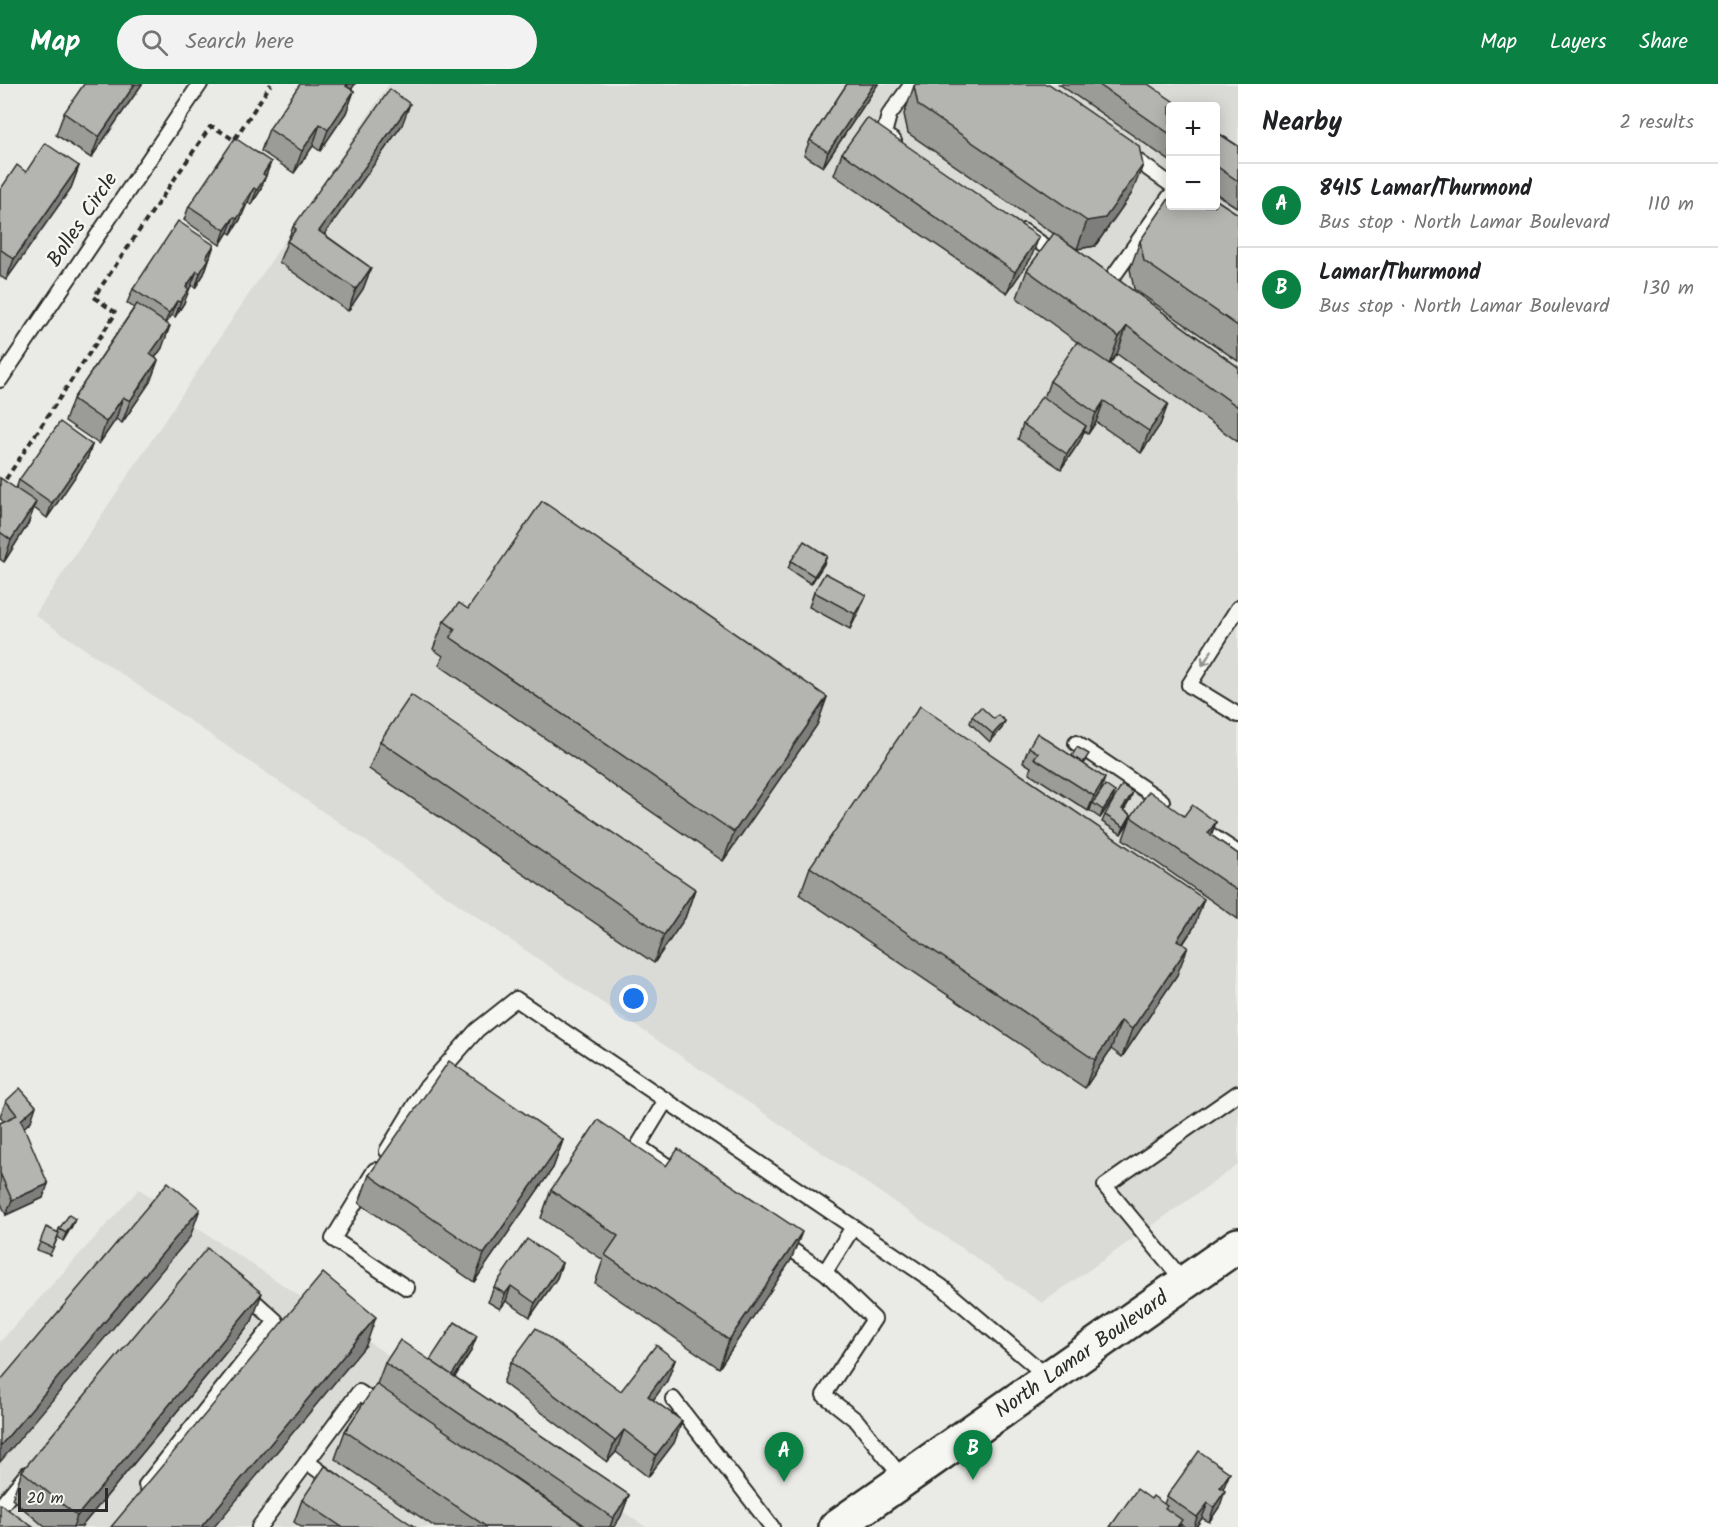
<!DOCTYPE html>
<html lang="en">
<head>
<meta charset="utf-8">
<style>
	:root { --surface:#fff; --page:#f2f2f2; --text:#202124; --muted:#757577; --line:#e0e0e0; --accent:#0b8043 }
	body { margin:0; font-family:Kalam,sans-serif; background:var(--page); color:var(--text) }
	.controls { position:absolute; right:18px; top:18px; display:grid; overflow:hidden; border-radius:6px; box-shadow:0 3px 15px #0003 }
	.controls button { width:54px; height:54px; display:grid; place-items:center; padding:0; border:0; border-bottom:2px solid var(--line); background:var(--surface); color:var(--text); font:30px sans-serif }
	.scale { position:absolute; left:18px; bottom:15px; width:90px; box-sizing:border-box; padding-left:6px; border:3px solid #2b2b2b; border-top:0; font-size:16px; line-height:21px; white-space:nowrap; color:#2b2b2b; -webkit-text-stroke:4px #f6f6f2; paint-order:stroke }
	.you { position:absolute; left:634px; top:915px; width:21px; height:21px; margin:-15px; border:4px solid #fff; border-radius:50%; background:#1a73e8; box-shadow:0 0 0 9px #1a73e833 }
	.badge { display:grid; place-items:center; width:39px; height:39px; border-radius:50%; background:var(--accent); color:#fff; font-size:20px; font-weight:700 }
	.pin { position:absolute; translate:-50% -50px; filter:drop-shadow(0 2px 3px #0008) }
	.pin::after { content:''; position:absolute; top:32px; width:21px; height:18px; background:inherit; clip-path:polygon(0 0,100% 0,50% 100%) }
	.list { margin:0; padding:0; list-style:none }
	h2 { display:flex; justify-content:space-between; align-items:center; height:78px; margin:0; padding:0 24px; font-size:26px }
	h2 small { font-size:20px; font-weight:400; color:var(--muted) }
	.list li { display:grid; grid-template-columns:39px 1fr auto; gap:18px; align-items:center; box-sizing:border-box; height:84px; padding:0 24px; border-top:2px solid var(--line) }
	.list b { display:block; font-size:22px; white-space:nowrap }
	.list p { margin:0; font-size:20px; white-space:nowrap; color:var(--muted) }
	.list em { font-size:20px; font-style:normal; color:var(--muted) }
	.icon { flex:none; width:33px; height:33px; fill:none; stroke:currentColor; stroke-width:2; stroke-linecap:round; stroke-linejoin:round }
	.map { position:relative; flex:none; width:1238px; height:1443px; overflow:hidden }
	header { display:flex; align-items:center; gap:36px; box-sizing:border-box; height:84px; padding:0 30px; background:var(--accent); color:#fff }
	header strong { font-size:28px }
	nav { display:flex; gap:33px; margin-inline-start:auto; font-size:21px }
	.search { width:420px; height:54px; background:var(--page); display:flex; align-items:center; gap:15px; box-sizing:border-box; padding:0 21px; border-radius:33px; color:var(--muted); font-size:22px }
	main { display:flex }
	aside { flex:1; background:var(--surface) }
	.map>svg:first-child { display:block }
</style>
</head>
<body>
<header>
<strong>Map</strong>
<div class="search"><svg class="icon" aria-label="search" viewBox="0 0 24 24"><circle cx="10" cy="10" r="6"/><path d="M15 15l6 6"/></svg>Search here</div>
<nav><a>Map</a><a>Layers</a><a>Share</a></nav>
</header>
<main>
<div class="map">
<svg width="1238" height="1443" viewBox="0 0 1238 1443">
	<rect width="100%" height="100%" fill="#eaeae6"/>
	<filter id="ink" filterUnits="userSpaceOnUse"><feTurbulence type="fractalNoise" baseFrequency=".0167" numOctaves="2"/><feDisplacementMap in="SourceGraphic" scale="12" xChannelSelector="R" yChannelSelector="G"/><feConvolveMatrix kernelMatrix="1 2 1 2 8 2 1 2 1" color-interpolation-filters="sRGB"/></filter>
	<g filter="url(#ink)">
		<g fill="#dadad6" fill-rule="evenodd">
			<path d="M389,0H1238V1081L1042,1219L35,531ZM1170,22H1216V122H1170Z"/>
			<path d="M139,1105L646,1443H0V1258Z"/>
		</g>
		<g fill="none" stroke-linecap="round" stroke-linejoin="round">
			<g stroke="#2b2b2b" stroke-width="18">
				<g id="service">
					<path d="M894,57L884,50L889,31L912,0"/>
					<path d="M1129,71L1170,100"/>
					<path d="M1023,147L1059,172"/>
					<path d="M1105,204L1170,112"/>
					<path d="M0,296L200,0"/>
					<path d="M1238,524L1189,601L1238,631"/>
					<path d="M1076,659L1162,717"/>
					<path d="M1197,742L1238,769"/>
					<path d="M666,1016L638,1062L682,1092"/>
					<path d="M387,1067L424,1006L477,946L516,915L942,1203L1049,1294"/>
					<path d="M375,1086L333,1155L407,1204"/>
					<path d="M853,1143L825,1188L874,1235L824,1311L857,1337L904,1396"/>
					<path d="M780,1158L825,1188"/>
					<path d="M1185,1199L1105,1102L1238,1009"/>
					<path d="M673,1315L772,1443"/>
					<path d="M307,1378L336,1399"/>
					<path d="M146,1401L276,1237L245,1209"/>
					<path d="M0,1423L27,1390"/>
					<path d="M259,1443L359,1308L381,1323"/>
				</g>
			</g>
			<g stroke="#2b2b2b" stroke-width="38">
				<path id="primary" d="M836,1443L1238,1161"/>
			</g>
			<path stroke="#2b2b2b" stroke-width="4" stroke-dasharray="6 4.5" stroke-linecap="butt" d="M0,404L116,229L94,213L210,43H214L234,56L271,0"/>
			<use href="#service" stroke="#f6f6f2" stroke-width="14"/>
			<use href="#primary" stroke="#f6f6f2" stroke-width="33"/>
		</g>
		<g fill="#9b9b98" stroke="#2b2b2b" stroke-width="1.5">
			<path d="M142,0L91,74L56,51L64,29Z"/>
			<path d="M355,0L351,5L354,7L346,29L320,67L313,62L294,89L261,67L269,45Z"/>
			<path d="M847,0H878L823,83L804,71L810,56Z"/>
			<path d="M1059,0H1148L1170,22V77Z"/>
			<path d="M914,2L1132,109L1095,162L1077,165L1062,155L1238,283V358L1117,270L1109,280L1168,320L1160,341L1141,369L1096,338L1088,350L1084,347L1080,357L1061,385L1018,355L1023,340L1044,314L1050,297L1081,261L1017,214L1027,186L1054,150L908,49L904,30Z"/>
			<path d="M402,41L324,150L371,184L363,205L348,227L279,178L293,143Z"/>
			<path d="M1215,47L1238,62V124L1215,109Z"/>
			<path d="M842,69L1031,174L1007,209L834,91Z"/>
			<path d="M271,78L260,107L251,121L248,118L245,123L240,136L231,150L228,148L220,161L184,136L189,122Z"/>
			<path d="M79,82L71,104L6,196L0,192V106L26,88Z"/>
			<path d="M1238,130V277L1134,205L1130,185L1140,157Z"/>
			<path d="M214,161L204,190L195,204L192,201L188,206L184,219L175,233L172,231L166,239L162,264L155,274L158,276L150,298L122,339L116,335L99,360L65,337L73,315L134,224L127,219L133,205Z"/>
			<path d="M92,361L87,375L47,434L34,424L28,440L4,478L0,475V394L16,405L19,396Z"/>
			<path d="M791,477L824,480L811,500L788,485Z"/>
			<path d="M814,508L866,511L860,525L850,545L809,523Z"/>
			<path d="M468,525L827,613L817,641L723,777L439,581L443,572L433,565L444,537Z"/>
			<path d="M972,632L1005,637L1002,644L990,658L970,639Z"/>
			<path d="M380,657L695,805L685,834L654,879L369,685Z"/>
			<path d="M1029,663L1072,672L1086,677L1084,680L1100,708L1113,715L1100,734L1090,727L1091,722L1088,727L1029,689L1031,683L1023,678Z"/>
			<path d="M1130,716L1124,726L1131,731L1128,739L1121,750L1102,738L1105,731Z"/>
			<path d="M1184,732L1216,738L1211,751L1238,770V835L1123,755L1131,733Z"/>
			<path d="M810,783L1194,843L1183,860L1177,891L1122,973L1111,965L1085,1004L800,811Z"/>
			<path d="M6,1017L31,1037L24,1043L43,1114L6,1131L0,1117V1039L4,1037L0,1032Z"/>
			<path d="M563,1056L553,1084L474,1198L359,1119L369,1091Z"/>
			<path d="M666,1082L791,1176L719,1284L595,1199L603,1176L541,1134L551,1106Z"/>
			<path d="M75,1135L72,1142L63,1157L58,1153L50,1171L37,1166L40,1158L58,1148L59,1145Z"/>
			<path d="M562,1179L557,1194L530,1233L506,1217L500,1225L488,1218L494,1203Z"/>
			<path d="M252,1237L81,1443H45L12,1415L22,1387Z"/>
			<path d="M471,1267L455,1293L629,1411L621,1432L614,1443H587L513,1392L582,1440L581,1443H435L335,1375L345,1347L377,1300L385,1279L430,1276Z"/>
			<path d="M675,1276L667,1297L653,1316L682,1337L674,1359L648,1393L616,1368L607,1378L503,1299L511,1278L621,1307Z"/>
			<path d="M1224,1403L1223,1406L1220,1422L1209,1438L1202,1434L1196,1443H1185L1180,1440L1179,1443L1151,1415L1164,1420L1167,1412Z"/>
			<path d="M302,1416L415,1443H301L294,1438Z"/>
		</g>
		<g fill="#7e7e7c" stroke="#2b2b2b" stroke-width="1.5">
			<path d="M135,0H142L91,74L99,53Z"/>
			<path d="M348,0H355L339,24Z"/>
			<path d="M874,0H878L823,83L828,68Z"/>
			<path d="M354,7L346,29L320,67L328,46Z"/>
			<path d="M410,20L402,41L311,169L319,147Z"/>
			<path d="M320,40L313,62L294,89L302,67Z"/>
			<path d="M271,78L260,107L251,121L263,90Z"/>
			<path d="M1143,81L1132,109L1095,162L1077,165L1087,137Z"/>
			<path d="M79,82L71,104L6,196L14,175Z"/>
			<path d="M254,104L240,136L231,150L243,120Z"/>
			<path d="M234,133L228,148L220,161L225,146Z"/>
			<path d="M1039,153L1031,174L1007,209L1015,188Z"/>
			<path d="M214,161L204,190L195,204L206,173Z"/>
			<path d="M371,184L363,205L348,227L356,205Z"/>
			<path d="M197,187L184,219L175,233L186,203Z"/>
			<path d="M177,217L172,231L163,244L169,229Z"/>
			<path d="M170,242L162,264L142,292L150,270Z"/>
			<path d="M1127,242L1117,270L1109,281L1119,253Z"/>
			<path d="M158,276L150,298L122,339L130,317Z"/>
			<path d="M123,313L116,335L99,360L106,338Z"/>
			<path d="M1104,317L1096,338L1088,350L1096,329Z"/>
			<path d="M1168,320L1160,341L1141,369L1149,347Z"/>
			<path d="M1086,342L1080,357L1061,385L1067,370Z"/>
			<path d="M92,361L87,375L47,434L52,419Z"/>
			<path d="M36,418L28,440L4,478L11,456Z"/>
			<path d="M827,472L824,480L811,500L814,492Z"/>
			<path d="M866,511L860,525L850,545L855,530Z"/>
			<path d="M827,613L817,641L723,777L734,748Z"/>
			<path d="M1005,637L1002,644L990,658L993,650Z"/>
			<path d="M1105,694L1100,708L1088,727L1094,712Z"/>
			<path d="M1115,708L1113,715L1100,734L1103,726Z"/>
			<path d="M1133,708L1130,716L1119,733L1122,725Z"/>
			<path d="M1131,731L1128,739L1121,750L1124,743Z"/>
			<path d="M1216,738L1208,760V749Z"/>
			<path d="M695,805L685,834L654,879L664,851Z"/>
			<path d="M1204,815L1194,843L1166,884L1177,856Z"/>
			<path d="M1188,863L1177,891L1122,973L1132,945Z"/>
			<path d="M1121,937L1111,965L1085,1004L1095,976Z"/>
			<path d="M36,1022L31,1037L16,1051L21,1036Z"/>
			<path d="M563,1056L553,1084L474,1198L484,1170Z"/>
			<path d="M48,1100L43,1114L6,1131L12,1116Z"/>
			<path d="M200,1125L190,1153L0,1378V1362Z"/>
			<path d="M75,1135L72,1142L63,1157L66,1149Z"/>
			<path d="M802,1148L791,1176L719,1284L729,1256Z"/>
			<path d="M562,1179L557,1194L530,1233L535,1219Z"/>
			<path d="M511,1202L506,1217L500,1225L505,1210Z"/>
			<path d="M262,1209L252,1237L81,1443H73L77,1432Z"/>
			<path d="M376,1233L366,1261L214,1443H201Z"/>
			<path d="M477,1252L471,1267L445,1307L450,1293Z"/>
			<path d="M675,1276L667,1297L640,1334L648,1312Z"/>
			<path d="M682,1337L674,1359L648,1393L656,1371Z"/>
			<path d="M624,1346L616,1368L607,1378L615,1357Z"/>
			<path d="M1230,1389L1224,1403L1214,1418L1220,1403Z"/>
			<path d="M1225,1407L1220,1422L1209,1438L1214,1423Z"/>
			<path d="M629,1411L621,1432L614,1443H610L613,1434Z"/>
			<path d="M1208,1419L1202,1434L1196,1443H1194L1197,1433Z"/>
		</g>
		<g fill="#b4b4b1" stroke="#2b2b2b" stroke-width="1.5">
			<path d="M84,0H135L99,53L64,29Z"/>
			<path d="M300,0H348L346,2L354,7L328,46L320,40L302,67L269,45Z"/>
			<path d="M847,0H874L828,68L810,56Z"/>
			<path d="M916,0H1049L1139,62L1143,81L1105,134L1087,137L918,21L914,2Z"/>
			<path d="M1098,0H1148L1180,22H1170V50Z"/>
			<path d="M390,5L410,20L319,147L371,184L356,205L287,157L296,145L293,143Z"/>
			<path d="M867,34L1039,153L1015,188L842,69Z"/>
			<path d="M1215,47L1238,62V97L1215,81Z"/>
			<path d="M235,54L271,78L263,90L266,92L257,106L254,104L243,120L246,121L237,135L234,133L225,146L189,122Z"/>
			<path d="M45,59L79,82L14,175L0,165V106L17,81L26,88Z"/>
			<path d="M1170,113V122H1215V115L1238,130V242L1144,177L1140,157Z"/>
			<path d="M178,137L214,161L206,173L209,175L200,189L197,187L186,203L189,205L180,218L177,217L169,229L133,205Z"/>
			<path d="M1054,149L1238,283V323L1127,242L1119,253L1027,186Z"/>
			<path d="M137,220L170,242L150,270L158,276L130,317L123,313L106,338L73,315Z"/>
			<path d="M1077,258L1168,320L1149,347L1104,317L1096,329L1050,297Z"/>
			<path d="M1042,312L1086,342L1067,370L1023,340Z"/>
			<path d="M60,338L92,361L52,419L19,396Z"/>
			<path d="M0,394L36,418L11,456L0,448Z"/>
			<path d="M542,417L827,613L734,748L450,553L455,545L444,537L459,519L468,525Z"/>
			<path d="M804,457L827,472L814,492L791,477Z"/>
			<path d="M825,489L866,511L855,530L814,508Z"/>
			<path d="M411,611L695,805L664,851L380,657Z"/>
			<path d="M920,622L1204,815L1177,856L1188,863L1132,945L1121,937L1095,976L810,783Z"/>
			<path d="M981,623L994,635L998,631L1005,637L993,650L972,632Z"/>
			<path d="M1037,649L1105,694L1094,712L1034,674L1038,669L1029,663Z"/>
			<path d="M1077,663L1089,670L1083,679L1072,672Z"/>
			<path d="M1105,701L1115,708L1103,726L1093,719Z"/>
			<path d="M1122,701L1133,708L1122,725L1131,731L1124,743L1105,731Z"/>
			<path d="M1149,707L1184,732L1192,721L1216,738L1208,749L1238,770V807L1131,733Z"/>
			<path d="M449,977L563,1056L484,1170L369,1091Z"/>
			<path d="M20,1004L36,1022L21,1036L48,1100L12,1116L0,1089V1039L17,1031L6,1017Z"/>
			<path d="M598,1036L666,1082L678,1065L802,1148L729,1256L605,1171L618,1152L551,1106Z"/>
			<path d="M168,1098L200,1125L0,1362V1297Z"/>
			<path d="M69,1131L75,1135L66,1149L59,1145Z"/>
			<path d="M46,1143L59,1149L53,1164L40,1158Z"/>
			<path d="M527,1155L562,1179L535,1219L511,1202L505,1210L494,1203Z"/>
			<path d="M207,1164L262,1209L77,1432L22,1387Z"/>
			<path d="M323,1189L376,1233L201,1443H111Z"/>
			<path d="M455,1238L477,1252L452,1291L430,1276Z"/>
			<path d="M536,1244L621,1307L656,1261L675,1276L648,1312L682,1337L656,1371L624,1346L615,1357L511,1278Z"/>
			<path d="M400,1256L629,1411L613,1434L385,1279Z"/>
			<path d="M376,1300L582,1440L580,1443H487L345,1347Z"/>
			<path d="M1199,1367L1230,1389L1220,1403L1225,1407L1214,1423L1208,1419L1197,1433L1167,1412Z"/>
			<path d="M325,1382L415,1443H342L302,1416Z"/>
			<path d="M1137,1405L1151,1415L1153,1412L1167,1422L1165,1424L1182,1436L1177,1443H1110Z"/>
			<path d="M0,1420L33,1443H0Z"/>
		</g>
		<defs><path id="oneway-shaft" d="M-6 0H5M1.5-3L5.5 0L1.5 3" fill="none" stroke-width="1.6" stroke-linecap="round" stroke-linejoin="round" transform="scale(1.5)"/></defs>
		<use stroke="#90908e" href="#oneway-shaft" transform="translate(1207 574) rotate(123)"/>
	</g>
	<g text-anchor="middle" dominant-baseline="central" stroke-width="5" stroke-linejoin="round" paint-order="stroke">
		<g font-size="21" fill="#2b2b2b" stroke="#f6f6f2">
			<text transform="translate(83 136) rotate(-56)">Bolles Circle</text>
			<text transform="translate(1082 1271) rotate(-35)">North Lamar Boulevard</text>
		</g>
	</g>
</svg>
<div class="controls">
<button>+</button>
<button>−</button>
</div>
<div class="scale">20 m</div>
<div class="you"></div>
<div class="pin badge" style="left:784px;top:1398px">A</div>
<div class="pin badge" style="left:973px;top:1396px">B</div>
</div>
<aside>
<h2>Nearby<small>2 results</small></h2>
<ul class="list">
<li><span class="badge">A</span><div><b>8415 Lamar/Thurmond</b><p>Bus stop · North Lamar Boulevard</p></div><em>110 m</em></li>
<li><span class="badge">B</span><div><b>Lamar/Thurmond</b><p>Bus stop · North Lamar Boulevard</p></div><em>130 m</em></li>
</ul>
</aside>
</main>
</body>
</html>
